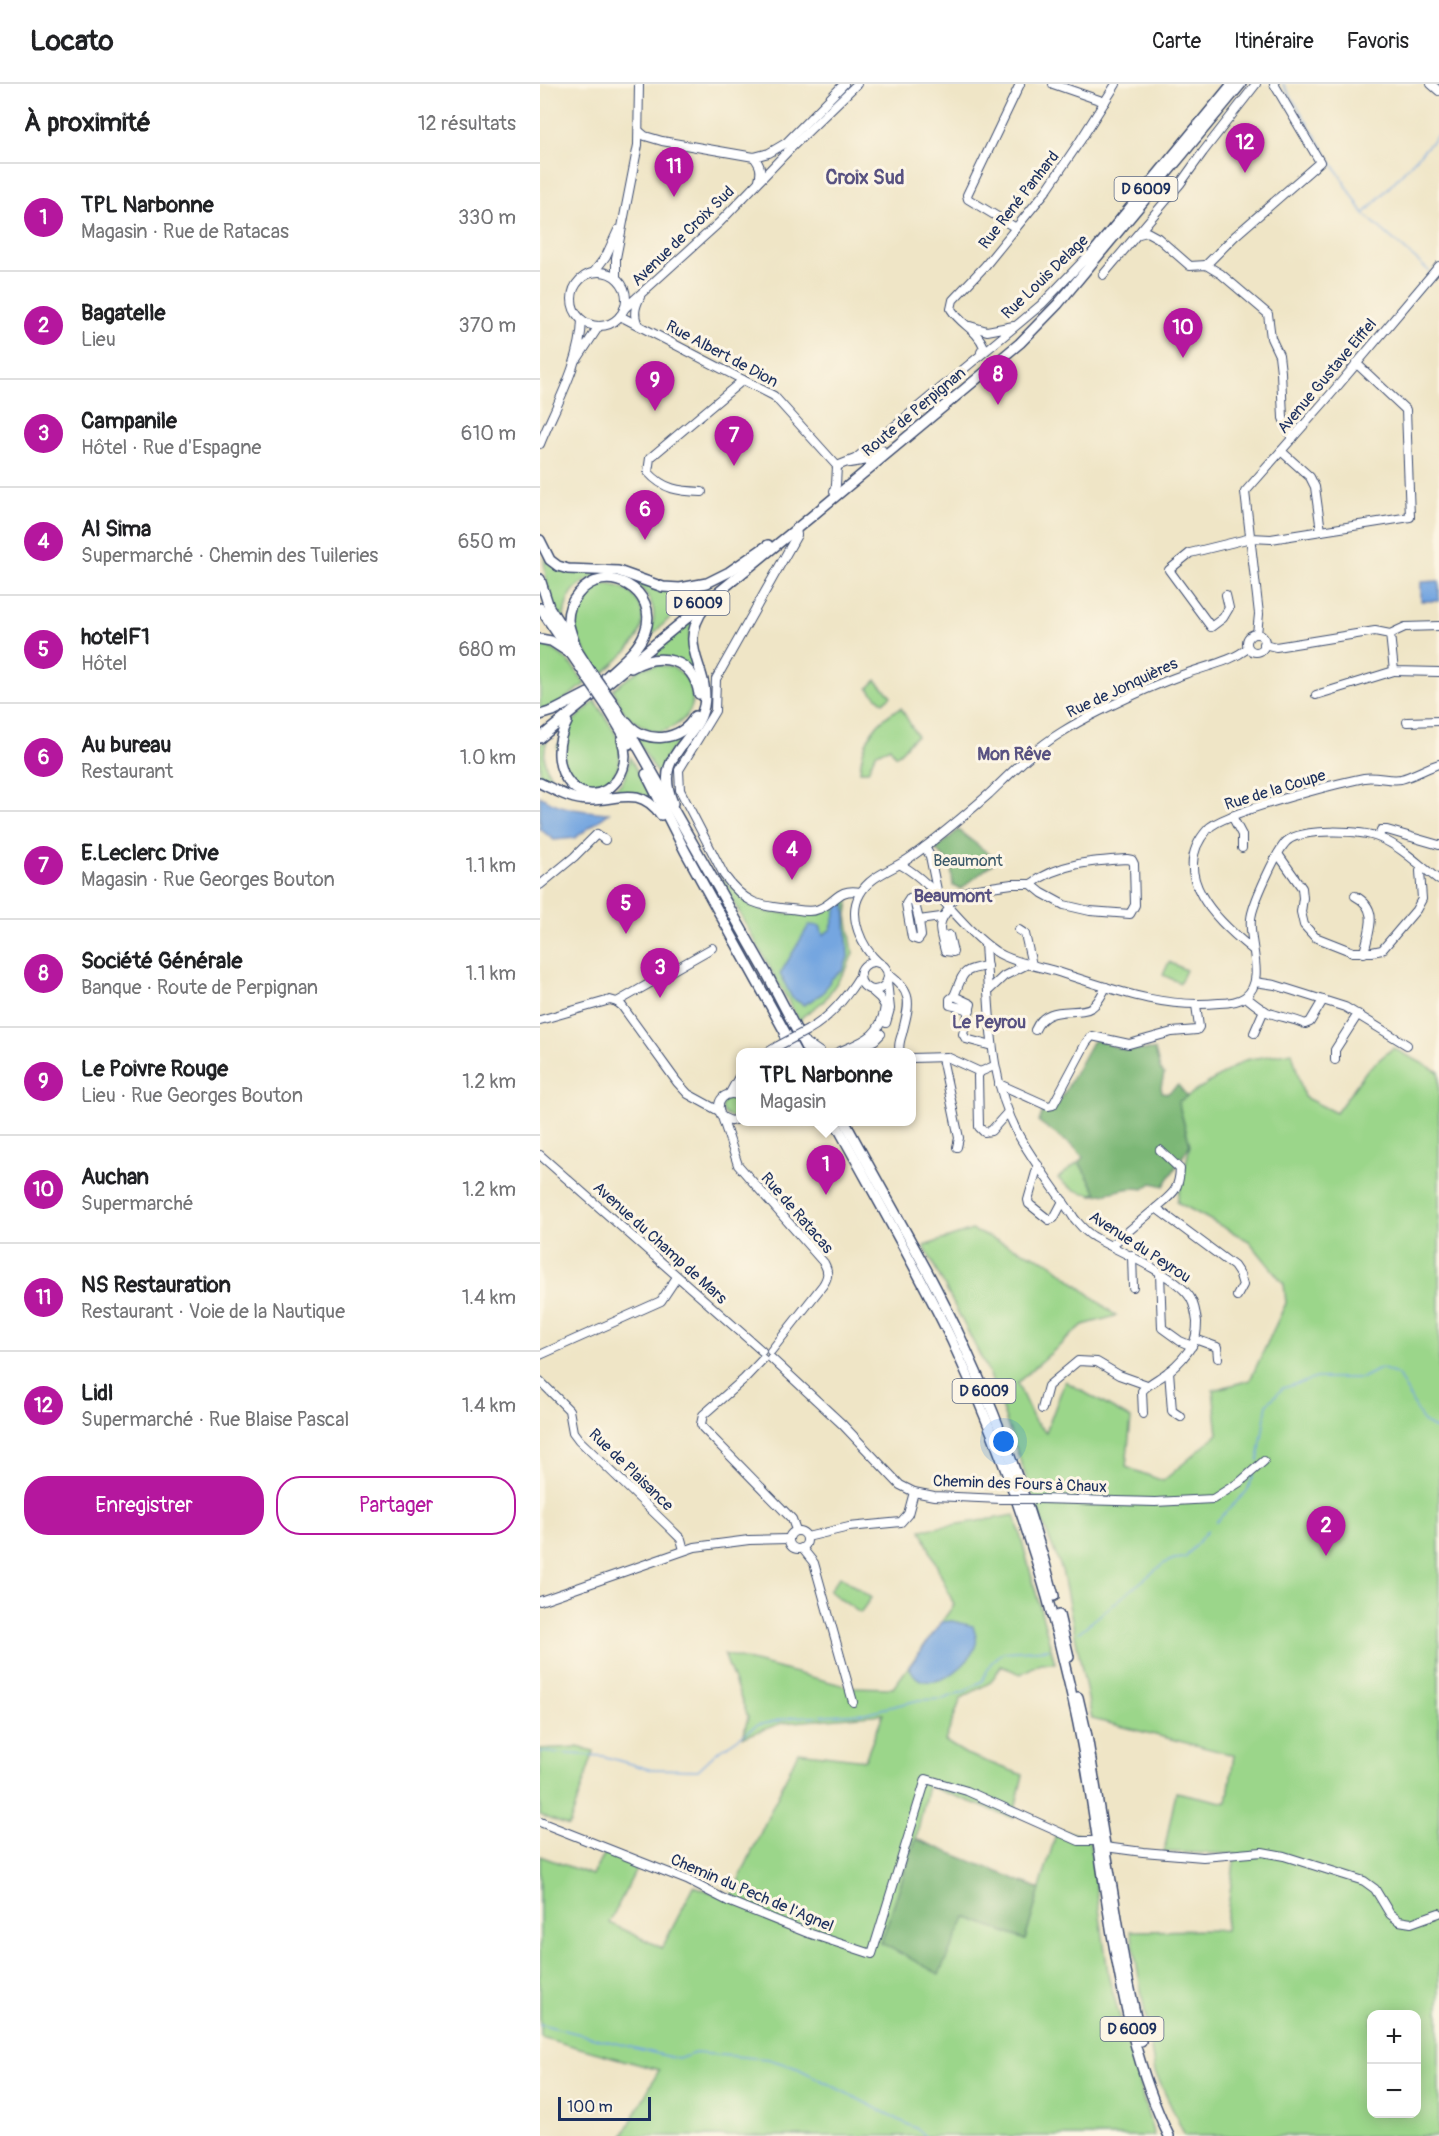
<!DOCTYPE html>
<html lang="fr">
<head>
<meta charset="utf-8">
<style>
	:root { --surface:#fff; --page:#f6f6f6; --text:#202124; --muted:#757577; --line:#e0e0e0; --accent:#b5179e }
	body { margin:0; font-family:Pangolin,sans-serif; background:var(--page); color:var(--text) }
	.controls { position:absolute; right:18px; bottom:18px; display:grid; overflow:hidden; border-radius:12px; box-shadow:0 3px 15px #0003 }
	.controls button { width:54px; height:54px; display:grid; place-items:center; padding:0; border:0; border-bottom:2px solid var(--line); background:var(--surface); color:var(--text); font:30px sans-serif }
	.scale { position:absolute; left:18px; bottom:15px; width:93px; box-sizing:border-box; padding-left:6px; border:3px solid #1b2f5e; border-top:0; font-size:16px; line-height:21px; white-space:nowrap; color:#1b2f5e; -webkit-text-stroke:4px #fcf5e5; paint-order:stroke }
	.you { position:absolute; left:464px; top:1358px; width:21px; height:21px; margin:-15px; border:4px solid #fff; border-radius:50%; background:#1a73e8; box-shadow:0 0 0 9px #1a73e833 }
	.badge { display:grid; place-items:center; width:39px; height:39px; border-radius:50%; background:var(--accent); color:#fff; font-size:20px; font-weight:700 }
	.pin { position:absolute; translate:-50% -50px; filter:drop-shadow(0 2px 3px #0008) }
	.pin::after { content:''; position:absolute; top:32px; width:21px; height:18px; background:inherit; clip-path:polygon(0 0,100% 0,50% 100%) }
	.popup { position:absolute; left:196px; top:964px; width:180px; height:78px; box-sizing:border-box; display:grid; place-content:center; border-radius:12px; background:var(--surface); filter:drop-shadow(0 2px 4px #0005); font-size:20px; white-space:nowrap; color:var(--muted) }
	.popup b { font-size:22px; color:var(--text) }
	.popup::after { content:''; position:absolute; left:50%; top:100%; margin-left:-12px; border:12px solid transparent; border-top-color:var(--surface) }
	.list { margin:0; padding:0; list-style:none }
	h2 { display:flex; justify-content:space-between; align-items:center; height:78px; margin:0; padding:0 24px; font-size:26px }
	h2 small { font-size:20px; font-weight:400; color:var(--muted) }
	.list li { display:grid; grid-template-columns:39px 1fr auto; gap:18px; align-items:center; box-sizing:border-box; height:108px; padding:0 24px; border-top:2px solid var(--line) }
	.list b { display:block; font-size:22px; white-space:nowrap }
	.list p { margin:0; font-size:20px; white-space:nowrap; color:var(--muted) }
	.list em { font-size:20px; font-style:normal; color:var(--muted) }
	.actions { display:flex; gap:12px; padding:18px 24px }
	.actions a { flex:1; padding:14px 0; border:2px solid var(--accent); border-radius:24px; text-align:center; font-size:21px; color:var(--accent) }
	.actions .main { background:var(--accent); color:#fff }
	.map { position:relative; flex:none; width:899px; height:2052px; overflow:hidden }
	header { display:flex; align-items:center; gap:36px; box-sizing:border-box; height:84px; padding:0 30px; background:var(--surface); border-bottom:2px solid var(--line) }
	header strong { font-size:28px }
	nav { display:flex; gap:33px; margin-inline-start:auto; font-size:21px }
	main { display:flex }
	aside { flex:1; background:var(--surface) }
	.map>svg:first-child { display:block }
</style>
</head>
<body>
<header>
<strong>Locato</strong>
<nav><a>Carte</a><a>Itinéraire</a><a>Favoris</a></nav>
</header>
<main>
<aside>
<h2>À proximité<small>12 résultats</small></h2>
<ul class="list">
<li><span class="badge">1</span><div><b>TPL Narbonne</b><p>Magasin · Rue de Ratacas</p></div><em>330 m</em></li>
<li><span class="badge">2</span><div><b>Bagatelle</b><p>Lieu</p></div><em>370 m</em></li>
<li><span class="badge">3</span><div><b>Campanile</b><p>Hôtel · Rue d'Espagne</p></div><em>610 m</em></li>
<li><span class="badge">4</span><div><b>Al Sima</b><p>Supermarché · Chemin des Tuileries</p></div><em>650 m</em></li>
<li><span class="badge">5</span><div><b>hotelF1</b><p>Hôtel</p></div><em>680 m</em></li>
<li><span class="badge">6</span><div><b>Au bureau</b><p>Restaurant</p></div><em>1.0 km</em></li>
<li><span class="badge">7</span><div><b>E.Leclerc Drive</b><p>Magasin · Rue Georges Bouton</p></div><em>1.1 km</em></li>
<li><span class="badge">8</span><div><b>Société Générale</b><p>Banque · Route de Perpignan</p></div><em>1.1 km</em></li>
<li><span class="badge">9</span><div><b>Le Poivre Rouge</b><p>Lieu · Rue Georges Bouton</p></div><em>1.2 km</em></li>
<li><span class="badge">10</span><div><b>Auchan</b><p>Supermarché</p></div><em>1.2 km</em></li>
<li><span class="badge">11</span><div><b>NS Restauration</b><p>Restaurant · Voie de la Nautique</p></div><em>1.4 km</em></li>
<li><span class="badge">12</span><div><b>Lidl</b><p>Supermarché · Rue Blaise Pascal</p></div><em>1.4 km</em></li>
</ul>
<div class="actions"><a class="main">Enregistrer</a><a>Partager</a></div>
</aside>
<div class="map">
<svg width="899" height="2052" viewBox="0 0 899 2052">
	<rect width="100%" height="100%" fill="#fcf5e5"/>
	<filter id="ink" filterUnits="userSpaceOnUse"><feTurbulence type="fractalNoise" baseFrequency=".0167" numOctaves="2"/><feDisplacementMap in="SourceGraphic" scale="12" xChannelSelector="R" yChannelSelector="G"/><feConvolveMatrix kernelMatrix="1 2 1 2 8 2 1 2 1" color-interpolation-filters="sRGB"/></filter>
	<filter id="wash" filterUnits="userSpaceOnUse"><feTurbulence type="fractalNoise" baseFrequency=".008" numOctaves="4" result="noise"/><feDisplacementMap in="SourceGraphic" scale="24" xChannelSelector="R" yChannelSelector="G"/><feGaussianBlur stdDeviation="1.35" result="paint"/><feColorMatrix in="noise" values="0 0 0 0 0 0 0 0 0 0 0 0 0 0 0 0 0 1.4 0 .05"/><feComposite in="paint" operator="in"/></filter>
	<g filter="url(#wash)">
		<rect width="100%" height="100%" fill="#efe5c6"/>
		<g fill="#9bd68a" stroke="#5b8274" stroke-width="1.5" fill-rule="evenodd">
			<path d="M4,474L11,481L76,490L107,500L170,501L137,527L112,551L110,549C113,539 116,531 112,521C103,493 59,483 37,503C27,512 25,525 23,538C10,518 5,498 4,474Z"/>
			<path d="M69,500C83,503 92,507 99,520C114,550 80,574 61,591C46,569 22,540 41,514C48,504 56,501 69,500Z"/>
			<path d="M151,534L153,537L149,552L154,587L108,569Z"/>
			<path d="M0,560C21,566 34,582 45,600L19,619L0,627Z"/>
			<path d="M117,581C132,582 140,584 148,598C157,616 153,630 136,641C132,644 123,648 118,648C107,647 89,635 83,626C79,620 76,611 73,605L102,584Z"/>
			<path d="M336,596L351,612L343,619L328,604Z"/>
			<path d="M55,617C62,629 72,641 77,653C86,675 76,700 53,704C47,705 40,703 34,702L17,663L28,642Z"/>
			<path d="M361,624L377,652C366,658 366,666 355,672L350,663L335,670L328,687H320C322,659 334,636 361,624Z"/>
			<path d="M146,647L122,679L121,696L94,651L102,654Z"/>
			<path d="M7,656C1,675 6,687 17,702L0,695V661Z"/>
			<path d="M90,673L111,714L97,709L67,710C84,701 87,692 90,673Z"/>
			<path d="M178,790L212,822L228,828L267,831L278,830L299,814L306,812L309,817L307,831L313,869L307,884L284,917L262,933L260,938Z"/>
			<path d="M629,878L646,886L640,899L623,891Z"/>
			<path d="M853,964L899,988V2052H645L615,1988L591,1847L685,1846L695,1770L624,1768L636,1708L687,1719L694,1671L552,1635L522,1486L498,1427L450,1291L384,1162L432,1146L509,1178L576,1232L543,1241L477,1299L495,1338L506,1348L525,1297L591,1335L586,1383L623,1397L678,1350L673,1306L710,1296L746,1219L744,1200L709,1157L637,1118L650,1061L638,1018L705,976L752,968L764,1013L796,1029L827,986ZM832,1930H876V2030H832Z"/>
			<circle cx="192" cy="1023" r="10"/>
			<path d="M539,1078L557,1109C545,1112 526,1104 518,1094Z"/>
			<path d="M475,1431L515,1579H500L481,1590L461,1582L451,1598L421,1614L405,1657L426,1670L483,1691L473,1734L388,1702L376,1755L341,1859L426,1833L485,1856L517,1746L549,1753L569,1895L614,2052H83L119,1986L0,1953V1772L52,1791L65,1769L98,1782L69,1839L122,1864L154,1802L190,1815L258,1668L325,1676L343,1630L242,1639L203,1653L208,1633L184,1570L309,1603L353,1604L414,1521L381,1446Z"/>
			<path d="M300,1492L331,1514L320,1529L289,1507Z"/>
			<path d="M37,1663L54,1667L29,1742L0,1731V1665Z"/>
		</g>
		<g fill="#7cb776" stroke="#4c736a" stroke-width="1.5">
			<path d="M418,746L457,776L421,805L413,802L411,780L396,766Z"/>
			<path d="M557,956L584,966H615L620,985L624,990L621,1003L622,1008L628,1009L638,1001L647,1012L638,1018L650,1061L624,1102L612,1099L604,1105C585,1101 569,1112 551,1111L557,1109L539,1078L543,1073L535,1064L499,1038L504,1023L511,1026L516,1024L552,958Z"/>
			<path d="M376,1755L500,1805L485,1856L426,1833L399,1890L341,1859Z"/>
		</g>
		<g fill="#75a6e0" stroke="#486a9f" stroke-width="1.5">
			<path d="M899,497V517H881V498Z"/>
			<path d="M0,712C21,726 44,727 69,729L35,754L14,756L0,745Z"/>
			<path d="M305,819L308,873L303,886L291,895L283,909L264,921L252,914L240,890L269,841L280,842L283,851L291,845L298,820Z"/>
			<path d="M412,1537L433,1542C434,1548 438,1554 436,1560C430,1580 403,1603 381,1596C375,1594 372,1588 369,1583L402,1538Z"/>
		</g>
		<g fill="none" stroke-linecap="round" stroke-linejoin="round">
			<g stroke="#75a6e0" stroke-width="1.5">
				<path d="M743,0L824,130L889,187"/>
				<path d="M824,130L899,50"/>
				<path d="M718,1377L727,1320L743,1304L777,1294H822L841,1284L858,1291L883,1338L899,1347"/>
				<path d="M676,1438L707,1407L714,1390"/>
				<path d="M539,1548L623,1480L634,1475L645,1474L668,1446"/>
				<path d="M0,1668L63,1672L108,1685L158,1686L175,1670L217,1641L254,1633L325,1629L379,1616L403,1615L425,1607L442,1597L451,1579L463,1568L509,1565"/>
				<path d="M0,1940L138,1975L155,1969L228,1975L257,1984L377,2045L385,2052"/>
			</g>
		</g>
	</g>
	<g filter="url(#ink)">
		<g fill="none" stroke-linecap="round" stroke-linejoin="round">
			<g stroke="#3b4a6e" stroke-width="10">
				<g id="minor">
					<path d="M513,0L565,18"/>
					<path d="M891,0L899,7"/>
					<path d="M99,47L105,52L122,57L214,73L229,69L246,59L304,0"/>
					<path d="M214,73C220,81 222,86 219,96"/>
					<path d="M476,144L428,115L427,111L480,0"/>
					<path d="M599,150L607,148L618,154L650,182L666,181L681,190L728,230L731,254L739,271L741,288L743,334L752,355"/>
					<path d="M666,181L695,152L780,78L734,0"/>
					<circle cx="59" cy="215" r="27"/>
					<path d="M54,188L66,172L78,146"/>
					<path d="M563,191L640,100L663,68L716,0"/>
					<path d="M76,193V174L98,61L99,0"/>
					<path d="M84,225L180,138L251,64L317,0"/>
					<path d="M80,232L234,312L297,382L296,401L294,407"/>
					<path d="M98,241C93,231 95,223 100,213"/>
					<path d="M430,242L447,247L474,242"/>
					<path d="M441,268L444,263C437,245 421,241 411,225L413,216L445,182L506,107L540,57L576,0"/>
					<path d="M38,274L59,242"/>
					<path d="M0,360C16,321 41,279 42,236"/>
					<path d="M741,367L770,393L775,403L781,447"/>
					<path d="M310,379L328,376L342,366"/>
					<path d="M297,382L315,375L483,236L502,220L548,172"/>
					<path d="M162,408C139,407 124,406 108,388L110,374L203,296"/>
					<path d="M256,445L257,451L176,595L175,627L139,686L140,706L184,791C205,820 218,822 251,825C260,826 271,829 279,825C297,818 297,804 320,808"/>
					<path d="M686,511L689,524L683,534L671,543L629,486L650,469L711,454L731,455L870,433L866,326L816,279"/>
					<path d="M717,550L719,530L705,408L785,317L899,182"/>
					<path d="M850,550L854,587L899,588"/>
					<circle cx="716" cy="559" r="9"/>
					<path d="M724,560L736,563L835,547L850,550L865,543L899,542"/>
					<path d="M776,611L854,587"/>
					<path d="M867,638L899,637"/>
					<path d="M692,732L702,751V764"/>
					<path d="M839,753L841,746H847L899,761"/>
					<path d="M385,763L390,772L398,811"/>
					<path d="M738,770L762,804L763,814L761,828L764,841L775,853L813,868H832L842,866L876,826L882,815L880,787L882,783"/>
					<path d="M361,781C397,801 421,844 455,867C469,877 497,882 515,887C570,904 620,925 679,919C687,919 698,918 705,913C727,897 708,858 711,835C712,821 737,766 747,757C763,744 821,746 840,754C862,763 880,782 899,796"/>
					<path d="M0,801L34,773L57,750L65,756"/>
					<path d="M815,812C840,825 829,846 824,869"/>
					<path d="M407,821L418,811L430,806L472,800H491L502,809L524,821L550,827L590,830L595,821L594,780L592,776L587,775C552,777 520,779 491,800"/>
					<path d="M379,836L381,852L378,856L372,854L366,820L370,814L374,816L379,836L401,833"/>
					<path d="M479,846L485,850L492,881"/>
					<path d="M402,853L409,851L413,868L405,867C400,847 395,840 410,824"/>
					<path d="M445,860L448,907"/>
					<path d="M712,865C678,838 627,790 668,745C681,729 799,699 824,694C836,692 849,697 861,695C873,692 886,684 899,680"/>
					<circle cx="334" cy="892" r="14"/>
					<path d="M339,879C322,864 307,832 320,810C330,791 355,785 371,773C398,754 424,732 449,710C472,688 494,665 522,648C533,641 546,634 558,628C586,614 616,600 645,590C666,582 691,578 708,564"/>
					<path d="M488,880L464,892L448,907C451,958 454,1003 478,1050C494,1079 516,1106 534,1134C540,1141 546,1149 554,1153C577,1167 639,1192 651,1215C655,1222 656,1230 657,1238C657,1245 656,1254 653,1260C647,1270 637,1281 628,1288C619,1295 609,1299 602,1307L603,1330"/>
					<path d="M348,890C375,909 369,921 362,950C360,956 358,962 360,968"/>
					<path d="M715,898L735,901L805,923L867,961"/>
					<path d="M414,912C424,889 420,886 447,882"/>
					<path d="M706,913C712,918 719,924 727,928C739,933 752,934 765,940L770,938L783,916"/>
					<path d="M77,918L82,922L137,998L148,1010L179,1027"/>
					<path d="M430,926L410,921V915L414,912L431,920L423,950L426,955L452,962"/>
					<path d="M0,936L70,916L77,918L172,864"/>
					<path d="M346,939L350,925L347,897"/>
					<path d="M268,946C291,933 307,913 321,890"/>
					<path d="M495,946C507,918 537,933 552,923C559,918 562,910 566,903"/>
					<path d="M714,949L724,926"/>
					<path d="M244,953L250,968"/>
					<path d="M264,957L280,968"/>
					<path d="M228,968L238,962"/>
					<path d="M298,968C324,957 341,953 345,922L340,914L331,906"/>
					<path d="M312,968L335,956L341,950"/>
					<path d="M372,974L407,973L440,988"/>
					<path d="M402,974L419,1054L417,1063"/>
					<path d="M795,976V966L818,930"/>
					<path d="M454,982L440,988L438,992L439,1043L444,1048L451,1047L468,1028"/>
					<path d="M459,1000L508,1022L513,1021L546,959L552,952L589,960L632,948L657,946L659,943L656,921"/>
					<path d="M190,1009L200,991"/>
					<path d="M200,1012C185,1005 173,1018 182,1033L191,1037L200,1034"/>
					<path d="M182,1033L198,1081L284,1179C289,1188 288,1193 283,1201L231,1267"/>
					<path d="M0,1071L222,1267"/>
					<path d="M498,1081L488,1116L489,1120L509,1136L514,1134L523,1117"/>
					<path d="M616,1124C632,1110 639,1107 640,1085L620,1066"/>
					<path d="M572,1161L616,1124L694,1182L700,1191L703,1201L697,1212"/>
					<path d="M592,1171L593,1203"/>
					<path d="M620,1189L622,1244L640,1257L652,1262"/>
					<path d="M655,1255L677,1263L678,1274"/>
					<path d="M0,1271L121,1217L137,1193"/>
					<path d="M231,1274L302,1340L360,1401L374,1408L394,1412L461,1415"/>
					<path d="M223,1275L204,1295L163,1331L161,1340L163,1344L252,1435L256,1446"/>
					<path d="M629,1287L632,1327L641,1333"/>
					<path d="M0,1297L29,1326L33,1348L39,1356L128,1442L141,1455L144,1466"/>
					<path d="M502,1325L508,1302L538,1277L557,1278L579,1291L607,1301"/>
					<path d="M499,1415L615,1418L673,1415L700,1398L724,1377"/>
					<circle cx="258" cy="1456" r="9"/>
					<path d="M267,1453L309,1443L361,1438L368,1430L374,1408"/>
					<path d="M262,1464L274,1479L313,1618"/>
					<path d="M0,1517L155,1463L209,1456L248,1455"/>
					<path d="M0,1738L147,1796L188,1817L268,1849L332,1870L386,1695L427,1707L539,1757H557L565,1763L603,1768L663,1773L722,1768L744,1772L824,1797L835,1805L850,1830L859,1837L871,1839L899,1829"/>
				</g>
			</g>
			<g stroke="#3b4a6e" stroke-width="12">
				<g id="major">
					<path d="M546,177L692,0"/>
					<path d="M0,456L10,476L18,482L28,485L78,487L123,503L140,504L167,499L189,488L228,461"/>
					<path d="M0,495L9,523L49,585"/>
					<path d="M0,524L44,589"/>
					<path d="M0,555L11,557L28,568"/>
					<path d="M36,563C33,554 29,545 28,536C28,526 32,517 38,510C64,476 121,506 105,548C98,567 80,579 66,593"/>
					<path d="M91,584C119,568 153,573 159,610"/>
					<path d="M73,619L227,890L268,968"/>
					<path d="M67,623L89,660"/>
					<path d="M0,631L13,627L48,609"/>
					<path d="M27,638C0,689 47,734 77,696C86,683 87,670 82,656"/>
					<path d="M87,638C104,661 142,658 155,632"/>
					<path d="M0,654L272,432L480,259L518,220L701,0"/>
					<path d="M106,690L145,767L256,968"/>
					<path d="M0,699C15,706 31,716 49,716C79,716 99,701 121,731"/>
					<path d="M133,719C112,670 156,661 164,622C171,583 135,564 165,523"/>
					<path d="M295,1038C334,1110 376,1182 412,1257C463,1366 502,1481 529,1599C549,1681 558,1766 572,1850C584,1919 598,1989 629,2052"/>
					<path d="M305,1038C344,1111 388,1183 423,1259C461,1341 491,1425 514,1512"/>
					<path d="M519,1531L529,1573"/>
					<path d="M538,1613L547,1652L585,1882L601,1957"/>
				</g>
			</g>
			<use href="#minor" stroke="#fff" stroke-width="8"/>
			<use href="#major" stroke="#fff" stroke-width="9"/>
			<g stroke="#3b4a6e" stroke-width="10" stroke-linecap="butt">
				<g id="minor-bridge">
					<path d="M238,962L268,946"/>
					<path d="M461,1415H499"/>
				</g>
			</g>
			<g stroke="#3b4a6e" stroke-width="12" stroke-linecap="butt">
				<g id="major-bridge">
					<path d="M49,585L73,619"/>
					<path d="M44,589L67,623"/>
				</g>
			</g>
			<use href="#minor-bridge" stroke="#fff" stroke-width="8"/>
			<use href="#major-bridge" stroke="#fff" stroke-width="9"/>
		</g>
	</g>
	<g text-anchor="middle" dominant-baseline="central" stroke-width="6" stroke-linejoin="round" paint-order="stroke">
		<g fill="#fcf5e5" stroke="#5e6a86" stroke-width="1.5">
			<rect x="574.5" y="93" width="63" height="24" rx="4.5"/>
			<rect x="126.5" y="507" width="63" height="24" rx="4.5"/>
			<rect x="412.5" y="1295" width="63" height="24" rx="4.5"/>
			<rect x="560.5" y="1933" width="63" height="24" rx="4.5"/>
		</g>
		<g font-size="15" font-weight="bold" fill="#1b2f5e">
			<text x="606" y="105">D 6009</text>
			<text x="158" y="519">D 6009</text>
			<text x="444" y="1307">D 6009</text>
			<text x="592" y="1945">D 6009</text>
		</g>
		<g font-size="16" fill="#1b2f5e" stroke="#fcf5e5">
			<text transform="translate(479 116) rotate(-52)">Rue René Panhard</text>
			<text transform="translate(143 152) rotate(-44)">Avenue de Croix Sud</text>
			<text transform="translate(505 193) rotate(-44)">Rue Louis Delage</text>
			<text transform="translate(182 270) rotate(28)">Rue Albert de Dion</text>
			<text transform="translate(787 292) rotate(-50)">Avenue Gustave Eiffel</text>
			<text transform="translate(374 328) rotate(-40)">Route de Perpignan</text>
			<text transform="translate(582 604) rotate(-25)">Rue de Jonquières</text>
			<text transform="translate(735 706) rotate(-17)">Rue de la Coupe</text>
			<text transform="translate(257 1129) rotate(49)">Rue de Ratacas</text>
			<text transform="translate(120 1159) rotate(42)">Avenue du Champ de Mars</text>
			<text transform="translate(600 1163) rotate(33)">Avenue du Peyrou</text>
			<text transform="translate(91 1386) rotate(44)">Rue de Plaisance</text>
			<text transform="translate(480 1400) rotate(2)">Chemin des Fours à Chaux</text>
			<text transform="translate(212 1809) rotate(23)">Chemin du Pech de l'Agnel</text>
		</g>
		<g font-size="16" fill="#3b5969" stroke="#fcf5e5">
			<text x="428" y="777">Beaumont</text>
		</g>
		<g font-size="18" font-weight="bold" fill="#585282" stroke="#fcf5e5">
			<text x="474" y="670">Mon Rêve</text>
			<text x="413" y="812">Beaumont</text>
			<text x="449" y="938">Le Peyrou</text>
		</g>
		<g font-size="20" font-weight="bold" fill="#585282" stroke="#fcf5e5">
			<text x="325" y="93">Croix Sud</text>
		</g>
	</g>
</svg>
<div class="controls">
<button>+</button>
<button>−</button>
</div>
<div class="scale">100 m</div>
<div class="you"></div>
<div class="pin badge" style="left:286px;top:1111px">1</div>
<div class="popup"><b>TPL Narbonne</b>Magasin</div>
<div class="pin badge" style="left:786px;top:1472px">2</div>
<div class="pin badge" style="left:120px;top:914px">3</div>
<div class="pin badge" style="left:252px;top:796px">4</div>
<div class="pin badge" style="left:86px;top:850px">5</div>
<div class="pin badge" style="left:105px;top:456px">6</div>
<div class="pin badge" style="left:194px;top:382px">7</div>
<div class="pin badge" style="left:458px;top:321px">8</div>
<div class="pin badge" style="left:115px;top:327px">9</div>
<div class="pin badge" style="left:643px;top:274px">10</div>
<div class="pin badge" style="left:134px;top:113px">11</div>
<div class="pin badge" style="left:705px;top:89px">12</div>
</div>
</main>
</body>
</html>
